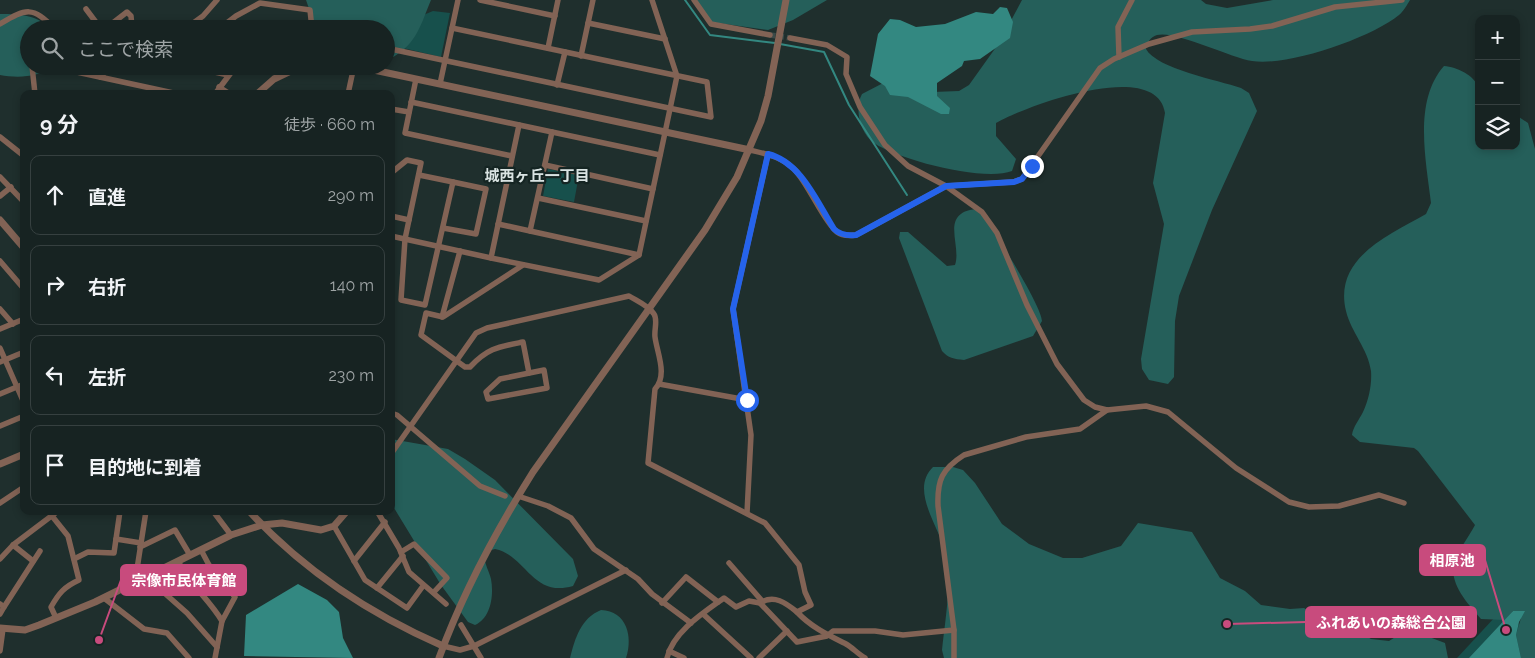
<!DOCTYPE html>
<html lang="ja">
<head>
<meta charset="utf-8">
<style>
	:root { --surface:#172322; --page:#242f2f; --text:#f1f3f6; --muted:#9ea4a5; --line:#364040 }
	body { margin:0; font-family:Raleway,"Noto Sans JP",sans-serif; background:var(--page); color:var(--text) }
	.controls { position:absolute; right:15px; top:15px; display:grid; overflow:hidden; border-radius:10px; box-shadow:0 2px 8px #0003 }
	.controls button { width:45px; height:45px; display:grid; place-items:center; padding:0; border:0; border-bottom:1px solid var(--line); background:var(--surface); color:var(--text); font:25px sans-serif }
	.stop { position:absolute; width:15px; height:15px; margin:-11px; border:4px solid #2563eb; border-radius:50%; background:#fff }
	.stop.end { background:#2563eb; border-color:#fff; box-shadow:0 1px 5px #0008 }
	.list { margin:0; padding:0; list-style:none }
	h2 { display:flex; justify-content:space-between; align-items:center; height:65px; margin:0; padding:0 20px; font-size:21px }
	h2 small { font-size:16px; font-weight:400; color:var(--muted) }
	.list li { display:grid; grid-template-columns:32px 1fr auto; gap:15px; align-items:center; box-sizing:border-box; height:80px; margin:0 10px 10px; padding:0 10px; border:1px solid var(--line); border-radius:10px }
	.list b { display:block; font-size:19px; white-space:nowrap }
	.list em { font-size:16px; font-style:normal; color:var(--muted) }
	.icon { flex:none; width:28px; height:28px; fill:none; stroke:currentColor; stroke-width:2; stroke-linecap:round; stroke-linejoin:round }
	.map { position:relative; flex:none; width:1535px; height:658px; overflow:hidden }
	.search { position:absolute; background:var(--surface); box-shadow:0 2px 8px #0003; left:20px; top:20px; width:375px; height:55px; display:flex; align-items:center; gap:12px; box-sizing:border-box; padding:0 18px; border-radius:28px; color:var(--muted); font-size:19px }
	.panel { position:absolute; background:var(--surface); box-shadow:0 2px 8px #0003; left:20px; top:90px; width:375px; height:425px; border-radius:10px }
	.map>svg:first-child { display:block }
</style>
</head>
<body>
<div class="map">
<svg width="1535" height="658" viewBox="0 0 1535 658">
	<rect width="100%" height="100%" fill="#1f2f2d"/>
	<g fill="#17504c">
		<path d="M433,11L450,13L441,57L386,44L404,23Z"/>
		<path d="M548,169L579,175L574,202L543,196Z"/>
		<path d="M1508,603L1535,658H1457Z"/>
	</g>
	<g fill="#255f5a">
		<path d="M306,0H431C419,29 416,46 386,61V29H316Z"/>
		<path d="M696,0H827L793,20L768,30L711,22Z"/>
		<path d="M1022,0H1201L1206,4L1227,8L1273,0H1410C1407,5 1403,12 1399,15C1371,38 1287,67 1252,61C1229,57 1175,30 1157,35C1150,37 1147,43 1146,49C1157,69 1218,80 1241,88L1249,93L1257,111L1212,210L1179,296L1175,321L1174,377L1168,384L1149,380L1142,369L1141,359L1164,224L1153,183L1165,113C1157,57 1025,106 996,123V136L1016,159L1012,171C984,182 899,160 874,143C860,133 854,109 862,94L887,81L933,92L959,91L969,85L999,43Z"/>
		<path d="M0,14C21,14 36,15 52,29H29V66H52C39,78 16,78 0,75Z"/>
		<path d="M1444,66C1457,67 1474,75 1479,88C1482,97 1479,134 1479,146H1516V115L1528,123L1535,149V658H1521L1516,635L1521,618L1513,611L1505,620L1481,619C1469,605 1449,584 1454,564C1457,551 1469,537 1475,525L1418,451L1414,448L1360,442L1352,435C1353,427 1359,420 1363,412C1369,399 1372,384 1371,371C1368,349 1351,332 1346,311C1333,258 1389,235 1426,214L1431,203C1426,160 1413,101 1444,66Z"/>
		<path d="M976,209L981,211C993,230 1041,304 1042,321L1033,336L964,360C954,359 948,358 942,351L899,238L900,232H908L947,266L955,265C962,245 939,213 976,209Z"/>
		<path d="M391,439L448,449L465,459L495,480L573,559L578,576L573,586C532,598 526,555 495,549L488,551L484,556C485,565 489,571 491,579C494,595 491,618 475,625L468,622L441,585L391,503Z"/>
		<path d="M933,467H953L963,470L975,483L1002,524L1029,544L1063,558H1082L1121,546L1138,523L1192,532L1220,578L1245,591L1261,605L1290,609L1304,608L1314,614L1323,626L1330,630L1353,628L1371,639L1389,641L1408,629L1445,643L1448,658H944L942,650C945,621 952,582 946,554C940,528 909,490 933,467Z"/>
		<path d="M601,610C627,611 633,637 626,658H570C575,638 581,618 601,610Z"/>
	</g>
	<g fill="#338881">
		<path d="M1000,7L1007,8L1013,22L1010,38L980,59L964,61L962,66L937,83V96L950,108L949,114H941L908,97L890,95L885,86L870,76L878,34L890,19L900,20L916,27L945,24L976,12L993,14Z"/>
		<path d="M298,584L327,600L339,612L343,638L353,658L244,656L246,615Z"/>
		<path d="M1513,611H1525L1519,622L1516,635L1521,658H1469Z"/>
	</g>
	<g fill="none" stroke-linecap="round" stroke-linejoin="round">
		<g stroke="#338881" stroke-width="2">
			<path d="M685,0L710,35L775,43"/>
			<path d="M780,44L824,52L849,105L907,195"/>
		</g>
		<path stroke="#3b4a48" stroke-width="5.5" stroke-dasharray="5.5 3" stroke-linecap="butt" d="M770,35L790,38"/>
		<g stroke="#826355" stroke-width="5.5">
			<path d="M480,0L555,16"/>
			<path d="M694,0L711,24L770,35"/>
			<path d="M86,9L101,29"/>
			<path d="M588,23L665,39"/>
			<path d="M0,24C27,8 32,6 55,29"/>
			<path d="M105,29L127,12L131,16L132,27"/>
			<path d="M185,29L203,16L217,0"/>
			<path d="M219,29L236,16L260,3L310,10L312,29"/>
			<path d="M319,29H335"/>
			<path d="M790,38L827,45L847,57L846,74L860,107L885,145L908,166L946,186L982,212L997,233L1027,305L1057,364L1084,400L1095,407L1107,410L1146,406L1168,412L1236,468L1289,502L1309,507L1339,506L1379,495L1404,503"/>
			<path d="M386,48L711,117L707,82L452,28"/>
			<path d="M548,48L558,0"/>
			<path d="M581,56L593,0"/>
			<path d="M1119,57L1118,27L1132,0"/>
			<path d="M32,66L35,94"/>
			<path d="M49,66L178,94"/>
			<path d="M188,66L228,75"/>
			<path d="M100,77L112,66"/>
			<path d="M416,79L405,133L512,156"/>
			<path d="M440,84L458,0"/>
			<path d="M557,85L565,52"/>
			<path d="M219,87L230,94"/>
			<path d="M215,94L236,66"/>
			<path d="M348,94L354,66"/>
			<path d="M411,102L660,155"/>
			<path d="M391,109L409,112"/>
			<path d="M519,125L491,258L599,280L639,255L677,76L652,0"/>
			<path d="M0,137L24,156"/>
			<path d="M750,150C767,154 782,157 795,170C809,185 824,222 837,232C842,236 849,236 856,235L946,186L1013,182L1022,179L1100,68L1114,59L1149,44L1192,32L1250,29L1272,26L1335,7L1402,0"/>
			<path d="M545,165L653,189"/>
			<path d="M391,173L407,160L421,163L409,220L391,216"/>
			<path d="M419,175L453,182"/>
			<path d="M0,177L24,202"/>
			<path d="M0,196L11,187"/>
			<path d="M538,198L646,221"/>
			<path d="M409,220L405,239L401,300L425,305L453,182L486,189L476,234L443,228"/>
			<path d="M498,224L530,231L552,132"/>
			<path d="M530,231L639,255"/>
			<path d="M391,236L491,258"/>
			<path d="M0,261L24,289"/>
			<path d="M523,265L443,317L426,313L421,335L465,367H470C488,348 498,347 523,342L529,373"/>
			<path d="M0,309L13,324"/>
			<path d="M442,317L460,251"/>
			<path d="M0,329L24,319"/>
			<path d="M0,348L24,403"/>
			<path d="M0,362L24,352"/>
			<path d="M544,370L547,388L488,399L486,392L500,379Z"/>
			<path d="M659,384L747,400"/>
			<path d="M0,394L24,384"/>
			<path d="M391,413L397,415L480,486L505,496"/>
			<path d="M0,426L24,416"/>
			<path d="M391,454L476,333L487,328L629,296C637,301 649,306 654,314C658,320 654,329 655,337C657,353 668,375 655,389L648,463L765,523L799,565L805,592L811,605L797,612C811,627 828,635 846,644C853,648 858,654 865,658"/>
			<path d="M518,496L548,506L571,518L594,549L638,579L652,594L691,623"/>
			<path d="M0,503L24,487"/>
			<path d="M120,511L116,539L141,543"/>
			<path d="M213,511L231,535"/>
			<path d="M377,511L399,548L409,572L446,604"/>
			<path d="M747,513L751,435L733,309L768,154"/>
			<path d="M52,516L68,536L79,580C64,587 59,593 51,607L56,618"/>
			<path d="M334,526L365,580L407,608L423,586"/>
			<path d="M13,545L33,561"/>
			<path d="M140,547L175,530L190,555"/>
			<path d="M201,550L209,565L235,597L222,621L215,658"/>
			<path d="M401,552L414,544L447,578L434,592"/>
			<path d="M0,559L13,545L58,511"/>
			<path d="M74,559L88,552L114,553L116,539"/>
			<path d="M178,561C189,584 209,599 222,621"/>
			<path d="M354,561L385,522"/>
			<path d="M729,563L762,601"/>
			<path d="M154,573L161,590L187,613L217,647"/>
			<path d="M135,582L146,511"/>
			<path d="M377,588L403,556"/>
			<path d="M104,598L144,629L167,633L189,658"/>
			<path d="M662,603L686,577L718,602"/>
			<path d="M760,603C774,594 786,603 797,612"/>
			<path d="M0,604L4,607L0,614"/>
			<path d="M4,607L40,551"/>
			<path d="M703,614L751,658"/>
			<path d="M461,625L481,658"/>
			<path d="M443,646L460,650L474,646L626,570"/>
			<path d="M0,651L3,629"/>
			<path d="M669,651L684,658"/>
			<path d="M667,658C673,632 703,613 724,598L736,607L749,601L760,603L797,642L827,636L833,631H875L903,635L954,630"/>
			<path d="M759,658L787,631"/>
			<path d="M954,658V630L938,506C937,480 942,469 964,455L1026,437L1080,429L1107,410"/>
		</g>
		<g stroke="#826355" stroke-width="7">
			<path d="M355,66L750,150"/>
			<path d="M257,94L274,79L301,66"/>
			<path d="M0,220L24,248"/>
			<path d="M0,464L24,454"/>
			<path d="M249,511C303,570 370,614 443,646"/>
			<path d="M0,628L25,630L39,625L95,602L231,535L262,525L282,523L321,530L334,526L347,511"/>
			<path d="M439,658C463,592 496,531 533,472L705,230L737,177L761,121L768,96L786,0"/>
		</g>
	</g>
	<g fill="none" stroke-linecap="round" stroke-linejoin="round">
		<path stroke="#2563eb" stroke-width="6" d="M747,400L733,309L768,154C801,162 817,202 834,229C840,235 847,236 856,235L946,186L1014,182L1022,179L1032,166"/>
	</g>
	<g text-anchor="middle" dominant-baseline="central" stroke-width="4.5" stroke-linejoin="round" paint-order="stroke">
		<g font-size="15" font-weight="bold" fill="#d9e3e2" stroke="#152523">
			<text x="537" y="176">城西ヶ丘一丁目</text>
		</g>
	</g>
	<path fill="none" stroke="#c84b7d" stroke-width="2" d="M1506 630L1485 560M99 640L121 580M1227 624L1306 622"/>
	<g fill="#c84b7d" stroke="#152523" stroke-width="2">
		<circle cx="1506" cy="630" r="5"/>
		<circle cx="99" cy="640" r="5"/>
		<circle cx="1227" cy="624" r="5"/>
	</g>
	<g fill="#c84b7d" stroke="#c84b7d" stroke-width="2">
		<rect x="1420" y="545" width="65" height="30" rx="5"/>
		<rect x="121" y="565" width="125" height="30" rx="5"/>
		<rect x="1306" y="607" width="170" height="30" rx="5"/>
	</g>
	<g font-size="15" text-anchor="middle" font-weight="bold" fill="#fff">
		<text x="1452" y="566">相原池</text>
		<text x="184" y="586">宗像市民体育館</text>
		<text x="1391" y="628">ふれあいの森総合公園</text>
	</g>
</svg>
<div class="controls">
<button>+</button>
<button>−</button>
<button><svg class="icon" aria-label="layers" viewBox="0 0 24 24"><path d="M12 4l9 5-9 5-9-5zM3 14l9 5 9-5"/></svg></button>
</div>
<div class="stop" style="left:747px;top:400px"></div>
<div class="stop end" style="left:1032px;top:166px"></div>
<div class="search"><svg class="icon" aria-label="search" viewBox="0 0 24 24"><circle cx="10" cy="10" r="6"/><path d="M15 15l6 6"/></svg>ここで検索</div>
<section class="panel">
<h2>9 分<small>徒歩 · 660 m</small></h2>
<ul class="list">
<li><svg class="icon" aria-label="ahead" viewBox="0 0 24 24"><path d="M12 20V5M6 11l6-6 6 6"/></svg><div><b>直進</b></div><em>290 m</em></li>
<li><svg class="icon" aria-label="right" viewBox="0 0 24 24"><path d="M7 20v-9h11M14 6l5 5-5 5"/></svg><div><b>右折</b></div><em>140 m</em></li>
<li><svg class="icon" aria-label="left" viewBox="0 0 24 24"><path d="M17 20v-9H6M10 6l-5 5 5 5"/></svg><div><b>左折</b></div><em>230 m</em></li>
<li><svg class="icon" aria-label="arrive" viewBox="0 0 24 24"><path d="M6 21V4h12l-3 4 3 4H6"/></svg><div><b>目的地に到着</b></div></li>
</ul>
</section>
</div>
</body>
</html>
